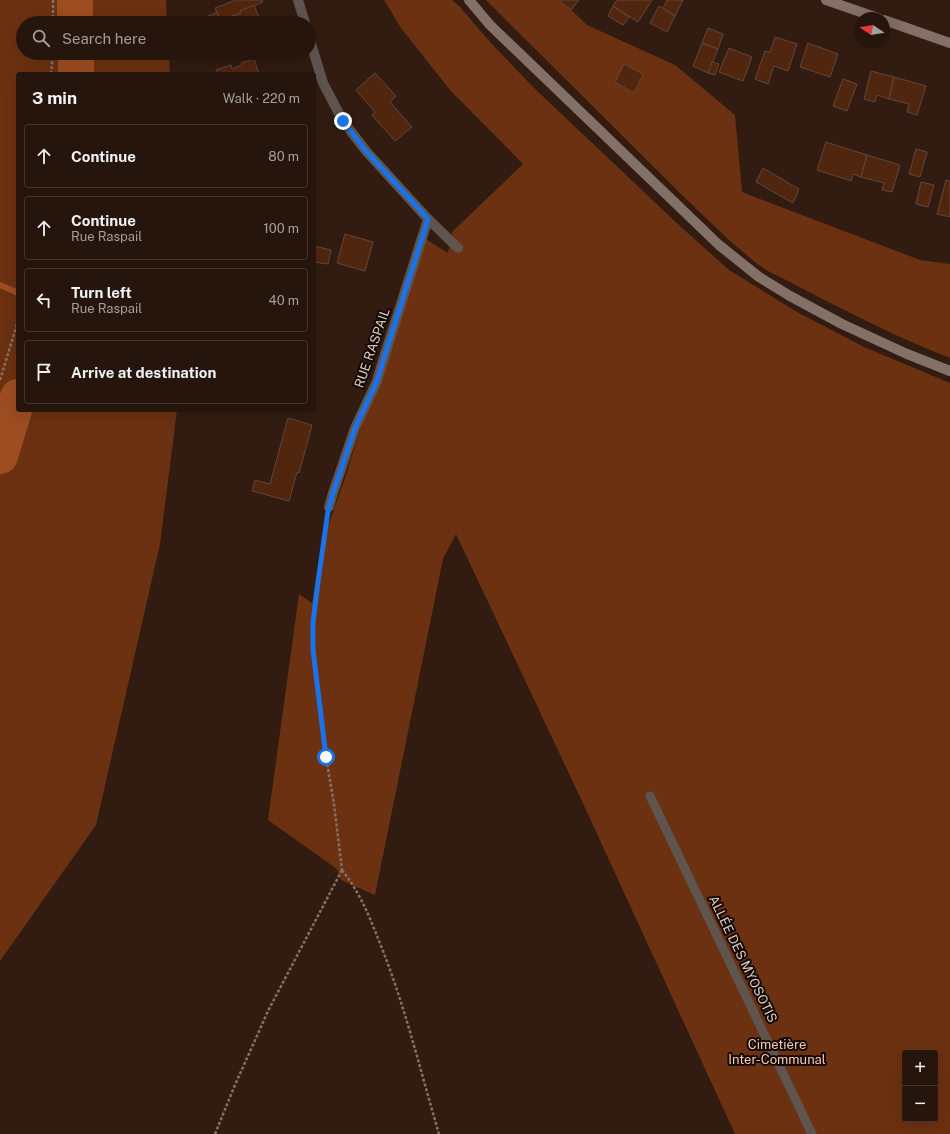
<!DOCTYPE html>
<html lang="en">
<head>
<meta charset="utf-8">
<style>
	:root { --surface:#26150d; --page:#2e1e16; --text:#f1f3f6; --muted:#a49f9d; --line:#42342e }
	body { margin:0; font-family:"Public Sans",sans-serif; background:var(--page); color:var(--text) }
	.controls { position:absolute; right:12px; bottom:12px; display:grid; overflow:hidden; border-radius:4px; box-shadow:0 4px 16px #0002 }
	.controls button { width:36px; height:36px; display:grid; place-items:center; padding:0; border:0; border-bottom:1px solid var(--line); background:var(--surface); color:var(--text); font:20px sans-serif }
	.compass { position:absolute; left:854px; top:12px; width:36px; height:36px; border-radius:50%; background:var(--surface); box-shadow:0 4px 16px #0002; rotate:282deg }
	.stop { position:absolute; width:12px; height:12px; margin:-9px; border:3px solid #1a73e8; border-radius:50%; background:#fff }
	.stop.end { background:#1a73e8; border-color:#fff; box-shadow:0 1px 4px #0008 }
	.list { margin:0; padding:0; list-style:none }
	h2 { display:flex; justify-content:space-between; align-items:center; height:52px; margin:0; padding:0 16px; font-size:17px }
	h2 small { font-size:13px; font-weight:400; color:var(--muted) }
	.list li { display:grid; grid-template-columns:26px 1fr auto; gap:12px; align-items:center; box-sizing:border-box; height:64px; margin:0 8px 8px; padding:0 8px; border:1px solid var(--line); border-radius:4px }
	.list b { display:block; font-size:15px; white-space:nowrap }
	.list p { margin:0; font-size:13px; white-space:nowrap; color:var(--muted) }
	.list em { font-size:13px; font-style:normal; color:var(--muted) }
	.icon { flex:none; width:22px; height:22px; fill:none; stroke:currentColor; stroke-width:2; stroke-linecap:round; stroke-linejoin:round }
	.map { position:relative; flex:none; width:950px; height:1134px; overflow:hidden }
	.search { position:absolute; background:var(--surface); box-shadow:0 4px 16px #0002; left:16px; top:16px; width:300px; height:44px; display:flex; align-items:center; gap:10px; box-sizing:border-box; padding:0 14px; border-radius:22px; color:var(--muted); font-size:15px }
	.panel { position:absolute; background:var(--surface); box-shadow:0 4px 16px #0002; left:16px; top:72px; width:300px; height:340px; border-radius:4px }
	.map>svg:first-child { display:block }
</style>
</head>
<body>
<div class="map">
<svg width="950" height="1134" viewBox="0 0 950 1134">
	<rect width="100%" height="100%" fill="#321c11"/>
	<g fill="#6b3111" fill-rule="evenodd">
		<path d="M0,0H166L167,23H23V53H169L170,74H18V410H177L160,544L96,825L0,961Z"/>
		<path d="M384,0H452L460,7L490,42L533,87L681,227L729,270L797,312L864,347L950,383V1134H735L581,799L456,534L443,559L375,895L341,880L337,869L268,820L299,594L312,603L326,532L345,478L392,327L424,238L448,253L452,232L523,164L450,90L401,28ZM905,1053H935V1119H905Z"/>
		<path d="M486,0H561L587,25L675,65L735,115L742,192L920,260L950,264V358C887,334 828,301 768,271L757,264L729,240L684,197Z"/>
	</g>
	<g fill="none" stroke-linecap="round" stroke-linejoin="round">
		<path stroke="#9d4d21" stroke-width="6" d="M0,285L18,293"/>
		<g stroke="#9d4d21" stroke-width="36">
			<path d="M75,0V23"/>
			<path d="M76,74V53"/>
			<path d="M0,456L18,397"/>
		</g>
	</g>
	<g fill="#51260f" stroke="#61473b">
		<path d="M236,0H262L263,2L240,11L241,13L220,20L215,8Z"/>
		<path d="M559,0H579L571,10Z"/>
		<path d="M617,0H652L638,22L613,6Z"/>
		<path d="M667,0H683L675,16L663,8Z"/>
		<path d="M254,5L261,23H218L217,22L241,13L240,11Z"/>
		<path d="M613,6L629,17L623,25L608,16Z"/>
		<path d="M659,6L675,16L667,32L650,23Z"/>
		<path d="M217,12L220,20L217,22L218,23H199L202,19Z"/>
		<path d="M708,28L723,34L718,49L702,43Z"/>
		<path d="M775,37L797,44L788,71L774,66L768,84L755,79L765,51L770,52Z"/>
		<path d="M702,43L718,49L708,73L693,66Z"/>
		<path d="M808,43L838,54L830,77L800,67Z"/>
		<path d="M729,48L752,57L743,81L719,72Z"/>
		<path d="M254,59L259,74H217L216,70L231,65L232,69L242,65L241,63Z"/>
		<path d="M712,62L719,64L715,75L708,73Z"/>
		<path d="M624,64L643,74L634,93L615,82Z"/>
		<path d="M871,71L894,77L889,99L877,95L875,102L864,99Z"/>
		<path d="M375,73L396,96L390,102L412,127L395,141L372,115L375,112L356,90Z"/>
		<path d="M894,77L926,86L917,115L907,112L909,104L889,99Z"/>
		<path d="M843,79L857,84L847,111L833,106Z"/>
		<path d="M826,142L867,155L861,177L853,174L851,181L817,170Z"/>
		<path d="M916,149L927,152L920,177L909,174Z"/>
		<path d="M867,155L900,165L892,192L882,190L884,183L861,177Z"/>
		<path d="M763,168L799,189L793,203L756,182Z"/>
		<path d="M946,180L950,181V217L937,214Z"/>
		<path d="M921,182L934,185L928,207L916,204Z"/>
		<path d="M345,234L373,242L365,271L337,263Z"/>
		<path d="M314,246L331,250L328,264L314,262Z"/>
		<path d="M288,418L312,425L299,473L297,472L289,501L252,491L255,480L270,484Z"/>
	</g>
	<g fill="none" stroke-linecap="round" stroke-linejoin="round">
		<g stroke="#837066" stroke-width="2.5" stroke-dasharray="3 2" stroke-linecap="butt">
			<path d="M53,23V0"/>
			<path d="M51,74L53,53"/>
			<path d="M0,380L18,321"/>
			<path d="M327,521L313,622V650L326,757L334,804L342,870"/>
			<path d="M342,870C362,895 371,921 383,951C406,1010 421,1073 439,1134"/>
			<path d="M215,1134L235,1085L268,1011L342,870"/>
		</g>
		<path stroke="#60544f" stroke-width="9" d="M650,796L812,1134"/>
		<g stroke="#60544f" stroke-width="10">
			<path d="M298,0L305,23"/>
			<path d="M309,37L323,83L343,121L366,151L428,219L458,248"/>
			<path d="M329,507L333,493L355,428L377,381L382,364L428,219"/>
		</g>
		<g stroke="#837067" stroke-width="10">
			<path d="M469,0L490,25L719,245L759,277L790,296L842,324L907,354L950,371"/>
			<path d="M826,0L878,18"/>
			<path d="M884,20L950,43"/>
		</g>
	</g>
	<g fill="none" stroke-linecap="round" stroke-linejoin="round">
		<path stroke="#1a73e8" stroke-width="5" d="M326,757L313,650V622L318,582L328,511L333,493L355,428L377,381L382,364L428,219L366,151L343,121"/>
	</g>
	<g text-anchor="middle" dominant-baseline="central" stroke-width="4" stroke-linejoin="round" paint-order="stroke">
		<g font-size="13" fill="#decec7" stroke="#130905">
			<text transform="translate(372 348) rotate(-71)">RUE RASPAIL</text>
			<text transform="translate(743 959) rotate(64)">ALLÉE DES MYOSOTIS</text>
		</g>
		<g font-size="13" fill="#f7c9b3" stroke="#130905">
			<text x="777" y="1044">Cimetière<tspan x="777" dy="15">Inter-Communal</tspan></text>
		</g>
	</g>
</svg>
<div class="controls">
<button>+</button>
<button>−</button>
</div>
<svg class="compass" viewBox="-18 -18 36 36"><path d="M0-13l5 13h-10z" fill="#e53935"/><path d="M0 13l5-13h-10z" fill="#a49f9d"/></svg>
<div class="stop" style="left:326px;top:757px"></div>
<div class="stop end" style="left:343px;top:121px"></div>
<div class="search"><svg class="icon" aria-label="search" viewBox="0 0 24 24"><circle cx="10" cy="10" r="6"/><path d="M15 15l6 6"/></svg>Search here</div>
<section class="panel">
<h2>3 min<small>Walk · 220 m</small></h2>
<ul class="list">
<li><svg class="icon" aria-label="ahead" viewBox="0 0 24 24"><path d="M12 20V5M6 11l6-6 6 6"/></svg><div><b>Continue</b></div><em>80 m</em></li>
<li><svg class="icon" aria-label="ahead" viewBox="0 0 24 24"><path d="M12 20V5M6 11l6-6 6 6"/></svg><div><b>Continue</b><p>Rue Raspail</p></div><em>100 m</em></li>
<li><svg class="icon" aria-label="left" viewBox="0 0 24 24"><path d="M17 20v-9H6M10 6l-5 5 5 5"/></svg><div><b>Turn left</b><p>Rue Raspail</p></div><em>40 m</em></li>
<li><svg class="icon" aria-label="arrive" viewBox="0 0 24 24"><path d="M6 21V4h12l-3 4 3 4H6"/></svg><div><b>Arrive at destination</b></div></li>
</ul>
</section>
</div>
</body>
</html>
